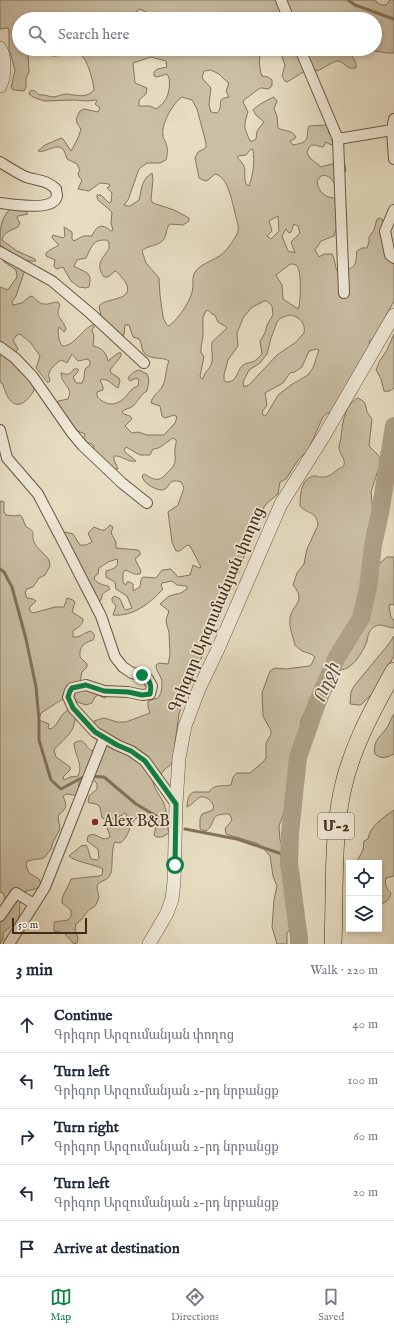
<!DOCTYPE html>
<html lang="en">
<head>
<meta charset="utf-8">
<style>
	:root { --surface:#fff; --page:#f6f6f7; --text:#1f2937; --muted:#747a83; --line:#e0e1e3; --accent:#0b8043 }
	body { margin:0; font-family:"IM FELL English","Noto Serif Armenian",serif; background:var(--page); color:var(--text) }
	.controls { position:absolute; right:12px; bottom:12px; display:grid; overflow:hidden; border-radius:0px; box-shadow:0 2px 6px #0003 }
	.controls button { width:36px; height:36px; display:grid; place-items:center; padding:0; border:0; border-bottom:1px solid var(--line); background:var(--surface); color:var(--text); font:20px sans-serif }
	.scale { position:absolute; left:12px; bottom:10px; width:75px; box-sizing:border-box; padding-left:4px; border:2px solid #422a15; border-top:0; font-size:11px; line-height:14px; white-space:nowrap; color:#422a15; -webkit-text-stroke:3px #efe9d7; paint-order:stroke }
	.stop { position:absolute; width:12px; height:12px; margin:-9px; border:3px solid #0b8043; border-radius:50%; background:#fff }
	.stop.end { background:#0b8043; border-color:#fff; box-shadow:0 1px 4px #0008 }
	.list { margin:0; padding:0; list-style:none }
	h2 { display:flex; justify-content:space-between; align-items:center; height:52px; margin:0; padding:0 16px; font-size:17px }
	h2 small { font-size:13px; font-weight:400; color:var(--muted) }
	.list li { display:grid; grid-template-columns:26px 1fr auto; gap:12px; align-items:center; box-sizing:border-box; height:56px; padding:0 16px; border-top:1px solid var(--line) }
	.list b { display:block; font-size:15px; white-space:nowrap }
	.list p { margin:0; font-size:13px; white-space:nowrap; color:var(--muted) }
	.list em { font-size:13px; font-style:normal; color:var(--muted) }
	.icon { flex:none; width:22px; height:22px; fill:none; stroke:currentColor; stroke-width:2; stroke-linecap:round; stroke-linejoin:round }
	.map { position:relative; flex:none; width:394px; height:944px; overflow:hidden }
	.search { position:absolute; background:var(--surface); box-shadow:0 2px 6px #0003; left:12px; right:12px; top:12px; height:44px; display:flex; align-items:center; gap:10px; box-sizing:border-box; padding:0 14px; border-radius:22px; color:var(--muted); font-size:15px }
	.sheet { height:332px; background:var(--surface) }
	nav { display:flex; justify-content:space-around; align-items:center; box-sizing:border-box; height:56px; border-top:1px solid var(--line); background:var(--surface); font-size:11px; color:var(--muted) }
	nav a { display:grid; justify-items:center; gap:2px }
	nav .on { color:var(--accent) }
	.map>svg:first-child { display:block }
</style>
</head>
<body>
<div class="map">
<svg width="394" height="944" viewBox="0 0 394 944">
	<rect width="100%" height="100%" fill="#e6ddc2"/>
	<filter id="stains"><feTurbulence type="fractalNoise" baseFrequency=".005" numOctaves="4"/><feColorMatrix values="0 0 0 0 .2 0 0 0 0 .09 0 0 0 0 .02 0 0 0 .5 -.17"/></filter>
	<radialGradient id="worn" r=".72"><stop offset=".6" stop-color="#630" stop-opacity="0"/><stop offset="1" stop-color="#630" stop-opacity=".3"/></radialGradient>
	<g fill="#cabfa5" stroke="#86745d" fill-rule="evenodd">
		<path d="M0,0H376V2L381,5H386L390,0H394V53H387L365,49H375V19H182L180,16L170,17L160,14L158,16V19H152L146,12L140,9L137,11L134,17L128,19H19V49H31L28,56L29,72L26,78V87L24,91L14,90L11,88L15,70L9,48V30L8,28L0,29Z"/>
		<path d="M46,49H267C265,50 263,51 261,53C258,56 260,72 262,76L268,77L272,80V86L268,89L262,88H260L244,100L243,102L248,112C243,127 244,127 250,141H253L256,139L257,131L264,122L256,115L253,110C256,106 269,99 274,97L277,101L274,109L277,116L278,128C284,132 293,129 296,138L290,141L293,145C312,142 305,137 309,126L327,125L322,115V113L330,130L328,132L332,136L333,144L331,145L326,142L323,147C315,146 310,141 307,153L310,158L321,167L339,162L345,165L346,171L342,174L337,183H334C331,178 327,174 321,176L317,181C318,192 326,199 337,198L341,226L336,229L334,236L321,241L315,250L319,257L324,254H332C336,260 334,268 339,274C343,272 354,268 355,264C357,260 356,255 357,251L362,248H367L369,242V237L374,230L377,219L380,218L382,219L388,241L394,245V301L373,340H370L369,342L370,347L332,413H327L323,417L308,450L298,460L286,479L280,482L278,494L267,503L264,507L258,525L252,536L249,546L242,561L239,573L233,580L225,600L218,621L212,631L208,644L190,682L179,714L172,764L165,769L158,778L153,781C154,790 161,796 164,804C168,813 166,823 169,833L162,837H156L154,835L156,827C153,820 145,818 138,817C128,823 131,836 120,843L115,842C111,848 113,865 111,873C108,883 97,879 97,888C97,891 99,894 99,897C95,910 94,905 87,912C83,917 81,921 76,924L75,930L78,938L77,943L74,944L64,933L54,931V922L68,920L71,916V910L62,903C61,895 69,887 71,879L99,876L102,875L103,869C94,864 75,862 69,856L81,846L86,845C89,850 89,854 91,859L97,860L99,858L98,849L87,841L88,836C94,832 98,837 104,839L109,838L110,835L107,828L120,825L127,815L125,813C118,818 111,821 102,818C101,814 101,807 98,805C95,803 91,804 88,802L89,796L97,789V784L93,779L80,781L78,786L80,788V796L67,794L63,796C68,808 66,808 58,816L60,829L53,842L51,849L44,858L27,861L26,866L29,873L39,879L41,884C37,892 27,888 22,894C18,901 21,910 19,917C16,924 8,928 3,933V939L0,944V922C7,918 7,900 3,893L0,892V501L4,502V512L6,515L14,516L20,515L22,517L26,527C37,531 31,535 34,542C38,550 45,554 49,560L50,566L45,575L39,578L33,587L27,589L25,592L27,598L33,599L36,601L29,608L30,611L33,613L55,607H64L67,598L73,600L75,602L72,612L83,619C83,625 78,627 73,631V637C80,638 85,632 91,631C95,634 95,636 93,640C84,643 79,646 80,657L87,664V667L82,672L80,682L110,695L104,698L98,695L95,697L92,703L86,705L77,702L72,693L41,713L39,720L49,724L48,728L51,729C60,723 58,716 68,710L75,712C77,732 65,737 54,750L56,757L70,767V770L63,777L64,780L70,777L78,776C84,765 74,754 74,743C86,737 83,745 92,751L96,746L101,738L94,721L104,718L117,722H126L150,713L148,707V701L158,698C162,693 163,684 161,678C159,673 156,671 156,665L159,663L168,664L170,655L169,632L167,626L166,620L169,611L160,604L169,596L181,593L187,589V586L177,585L172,581L162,583L161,586L163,589C150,603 133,617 113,615L116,606L112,601V598L115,596L120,599L124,608L126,610L132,608L127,596L116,589L115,582L106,577V571C112,569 120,568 117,559L108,562L99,568L98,574L95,576L94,579C98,584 103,585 108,586L110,589C103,594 103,591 101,600L98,601L64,535L65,532L73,534L80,545H86L92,542L88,533L94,527C102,530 103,533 110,525L113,527L111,533L116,542V548L138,550L140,552V555L135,559L141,571L140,574C131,575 131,571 125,570L123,573V583L126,585L127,582H130L133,584V591L140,587L141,580L143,577L156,578L162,570L171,569L178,577L190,575L193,565L199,568L201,567L190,546L187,545L180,551H176L172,542L168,512L178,505L184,488L181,482C167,477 171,489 162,490C155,490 143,483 142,476L144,474C153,479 158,483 166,474C170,470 174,467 175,462C176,457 174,453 175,449C175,445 177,443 176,440L173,438C166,442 161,449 153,449L150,455H140L126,447L124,450L125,452L136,461C128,463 122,455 114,456V460L118,469H114L96,454L93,445L90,443H83V440L85,434L73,429L58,404V401L68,399L70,393C68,384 62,384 61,373C68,375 70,375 74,369H78V372L73,377L76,383H82L84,378L85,369L90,365V362L88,359L78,361L72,354L67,363L61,360C57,362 49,370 49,374C48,376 50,379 50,381L48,383L36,368L40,356L30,342L20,334L17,335L13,340L18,349L16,352L12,351L0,342V287L8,290L17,277L16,270L3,261L6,260L25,270L16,296L12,302L13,305L22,303L29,297L32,296C35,299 40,304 44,304C48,305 53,302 58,302L60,305C54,318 63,318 66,329L64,332L59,327C57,333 59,341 62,346C75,347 84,325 96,324L92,330L94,336L93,346C102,348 106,352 108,361L118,353H121V356L110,370L111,373L119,378L120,381L118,388C112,385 107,377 100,380L103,387V390L97,392V396C103,404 113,407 122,400C128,396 130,388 138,386L139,380L136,378L130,381L128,378C131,374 134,371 139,370L147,374L149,380L147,391C140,395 139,400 133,406C130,409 125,408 122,412L124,414L130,416L132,419L125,426L132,433L138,432L147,435H164L175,423L177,417L174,415L165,418L162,416L160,406L151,403C152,396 159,392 162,387C167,379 165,369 169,361C162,356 148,361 143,351C141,347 142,343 139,339L133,337L129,325H125L124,335H121L101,316L99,306C105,297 135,302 126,283C123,279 119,273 115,271L108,277H104C95,265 102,259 109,249V243L107,240C93,239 92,246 86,258L77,260L74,266C85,273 93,271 89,287L86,288L79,287L71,281L63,267L56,269L54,266L55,260L46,256V253C49,250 54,248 59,245L52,238L53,235L63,238L65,236L64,227L72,232V239L74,241L83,236H92C97,224 103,224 111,231L113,230L111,223L112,212L99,201L97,198V195H101L109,203L111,202L112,193L107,188L110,186L109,184L100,183L89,191L78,189L82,180L79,177L78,173L80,170L77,164L67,159C66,157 66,155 65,153C60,139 46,154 38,151L45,145L61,138L63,139L71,151C75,144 79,137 81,129C75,121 75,120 80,111L84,109L98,112L100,108L95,104L97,101L96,100L87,101L74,100L44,101L33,97L29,94L30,91C34,89 36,92 39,95C44,94 49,97 54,97C59,96 62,94 67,94C77,95 86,99 94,90C94,84 88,63 84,58C81,55 77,52 73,51C62,52 52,63 46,49ZM151,57L166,61L167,67L157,69L154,72V76L157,77L167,74C172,80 169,96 164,102C162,105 158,107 156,109L150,106H139V100L146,94L147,88L135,83L133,63ZM211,70L219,74L224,79L229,83L226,91L229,97C214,99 225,105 217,113L211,112L209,105L211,88L202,78L204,71ZM182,97L192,100L197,109L206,143V147L204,149L198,152L195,158L199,178L205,181L208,180L215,174C228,176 232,202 235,213C236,219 239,225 238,231C237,236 230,245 227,249C219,260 200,263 195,272C192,278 193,282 193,287C192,300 179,318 169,326L166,324L163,317L160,295L159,278L146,263L142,251C147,245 158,247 164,239C167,234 166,228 170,224L183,225L189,221V218L174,210L153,203L151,200L153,179L152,173C141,180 142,188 139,200L130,206H127L124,205L128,200L139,169L147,163H160L166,160C168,153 168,147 165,141C164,138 163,139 163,135C161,124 173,103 182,97ZM251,149L253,150C255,162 253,175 249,186L246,184C242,169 250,171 237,157L238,156L246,155ZM278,216L279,231L271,239L267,236L272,231L269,221ZM294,224L298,226L300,233L291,242L295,253L288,251L282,236L286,229L289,233L291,232ZM290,264C292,264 295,264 296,265C302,268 301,304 298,309L283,299L282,285L277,277L276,275ZM264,301H267L272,306L273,315L267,325L265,333L260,341L262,354C259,357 256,361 252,362C250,363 247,363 245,364C235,369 240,382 226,382L224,380V375L228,360L238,346L237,333L243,318L251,308ZM208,310L212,314L215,315L218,322L225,326L227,328L212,342C211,348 213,355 212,362C210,370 205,370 203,379L201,378L200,376L204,357L201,352V347L203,336V317L206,311ZM291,315C300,317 306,324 304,333L296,342L277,355L249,385L244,387L243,382L249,370L260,363L267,354L271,338L277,322C280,317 286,316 291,315ZM317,349L319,350L313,368L308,375L291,385L278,395L267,414L265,416L263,415L262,412L267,405L265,393L283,383L290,373L295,372L302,367L309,351Z"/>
		<path d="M280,49H351L350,53C353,58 357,62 356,68C346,70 345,62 338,61C333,61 323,69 317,71L313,68C303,71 296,77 287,82L285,81L282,76L285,65L282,57Z"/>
		<path d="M10,209L24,210L28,214L18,216L17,218L20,223L18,227C12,230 3,232 2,240L17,251L35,259L36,261C24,263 10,252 0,245C0,229 0,220 10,209Z"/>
		<path d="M394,334V388C390,391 388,392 384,391L381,379L376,370L379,362L387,350Z"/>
		<path d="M0,351C9,358 13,363 20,371C24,376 33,379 34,387C35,390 33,392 31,395C17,414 7,401 3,384L0,382Z"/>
		<path d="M358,398L363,401L365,403L367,412L372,419L369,446L380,457V460L379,467L371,492L373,511L367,533L371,544L366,554L363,579V596L364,598L373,599L376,568L380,563L387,557H394V605L390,604L389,607L391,618L394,620V628C388,628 381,623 376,626C369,629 368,635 367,641C363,652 352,671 338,670C337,659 363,650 353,629H347L301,720L299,737L292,751L294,785L279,826L280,840L285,853L283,865L287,882L285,896L293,915L294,925L287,933V944H277L272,927L274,900L277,886L273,876L270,856L261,846L256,843L226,834L225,829L232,820L231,817L229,814C208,813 217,823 206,831L200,829V819L202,814L213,810C216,804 207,795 200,797C195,800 192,805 187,807C187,802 188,795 193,792H209C215,783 222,787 231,785L233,777L237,773H250L263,762L266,758V743L271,734V731L263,716L262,693L270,671L275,668L286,669L309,666L311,665L315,657L311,654L302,651L295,645C293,637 289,627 290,620C290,605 308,603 293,585L297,573L304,564L307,549L318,525C317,511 307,514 300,506C300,495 301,477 315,476C319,476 317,477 321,477C327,478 332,474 337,470C339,468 343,468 344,465C346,459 339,453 339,448C339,445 340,442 341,439C342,426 344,404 358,398Z"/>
		<path d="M394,636V656L372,694L362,704L360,705L350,704L351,692L354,686L388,645Z"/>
		<path d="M394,714V754C388,757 381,760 375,754C372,740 382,736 388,726C390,722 391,718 394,714Z"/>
		<path d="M394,810V876L386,878C384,884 387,889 391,893C390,900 386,901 381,905L379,914V863H356L363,850L364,841L368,839C370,826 384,817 394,810Z"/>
	</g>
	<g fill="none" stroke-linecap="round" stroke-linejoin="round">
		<g stroke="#837159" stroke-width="3">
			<path d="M348,0L355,5L394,19"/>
			<path d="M0,569L4,572L12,587L26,639L36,687L39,720V740L51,780L61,789L85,776L104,777L136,804L168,823"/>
			<path d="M185,829L237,839L282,854L289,863"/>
		</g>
		<path stroke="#aea087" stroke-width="18" d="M299,944V939L289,863L290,833L298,757L317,703L337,657L361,618L368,588L373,545L380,513L394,426"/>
		<g stroke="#6b5740" stroke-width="12">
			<g id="minor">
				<path d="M281,0L289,19"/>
				<path d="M300,49L338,139L344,293"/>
				<path d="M392,130L394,119"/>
				<path d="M338,139L392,130L394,159"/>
				<path d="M0,162C8,167 17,173 26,177C38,181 45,179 56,189C56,191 57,194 57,196C54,212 11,204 0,203"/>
				<path d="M394,210L385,231L390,255L394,258"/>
				<path d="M0,252L52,281L90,313L144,363"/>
				<path d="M0,347L15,358L33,377L72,433L83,446L122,483L147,503"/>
				<path d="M0,430L7,458L38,494L61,538L101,616L115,657L123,667L132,673L142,675L148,679L152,686L150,694L142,695L128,692L104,691L86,685L72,688L70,691L68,697L73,708L95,732L117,745L131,751L145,761L176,804"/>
				<path d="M0,916L16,893L34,904"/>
				<path d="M9,944L45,887L104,738"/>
			</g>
		</g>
		<g stroke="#6b5740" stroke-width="14">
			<g id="tertiary">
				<path d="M0,48C6,59 5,76 0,86"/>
				<path d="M149,944L167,913L172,899L174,882L176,804L179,758L185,726L199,689L218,649L281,504L325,434L394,315"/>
			</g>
		</g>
		<g stroke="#422a15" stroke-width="18">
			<path id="trunk" d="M333,944C335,895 332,840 342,792C351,748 373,709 394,671"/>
		</g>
		<use href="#minor" stroke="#efe9d7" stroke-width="10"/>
		<use href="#tertiary" stroke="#efe9d7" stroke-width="13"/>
		<use href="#trunk" stroke="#e6ddc2" stroke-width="17"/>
	</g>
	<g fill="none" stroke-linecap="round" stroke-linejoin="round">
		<path stroke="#0b8043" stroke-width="5" d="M142,675C150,680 152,684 150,694L142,695L128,692L104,691L86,685L72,688L70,691L68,697L73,708L95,732L117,745L131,751L145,761L176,804L175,865"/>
	</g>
	<circle fill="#8f2418" stroke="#efe9d7" stroke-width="1.5" cx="95" cy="822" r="4"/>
	<g text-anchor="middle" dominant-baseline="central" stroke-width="3.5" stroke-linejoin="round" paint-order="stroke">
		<rect fill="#efe9d7" stroke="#76634f" stroke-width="1" x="318" y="813" width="36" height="26" rx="3"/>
		<g font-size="15" font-weight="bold" fill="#422a15">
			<text x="336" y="826">Մ-2</text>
		</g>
		<g font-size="16" fill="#422a15" stroke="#efe9d7">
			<text transform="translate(217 610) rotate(-67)">Գրիգոր Արզումանյան փողոց</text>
		</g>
		<g font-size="16" fill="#422a15" stroke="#efe9d7" text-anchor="start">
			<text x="103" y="822">Alex B&amp;B</text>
		</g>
		<g font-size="17" font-style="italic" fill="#624d37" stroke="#efe9d7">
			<text transform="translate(327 683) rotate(-68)">Ողջի</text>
		</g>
	</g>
	<rect width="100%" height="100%" filter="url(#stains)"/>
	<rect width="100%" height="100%" fill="url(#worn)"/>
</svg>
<div class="controls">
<button><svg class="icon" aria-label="locate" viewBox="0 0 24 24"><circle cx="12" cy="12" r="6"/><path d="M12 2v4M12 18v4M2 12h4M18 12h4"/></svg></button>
<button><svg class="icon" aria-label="layers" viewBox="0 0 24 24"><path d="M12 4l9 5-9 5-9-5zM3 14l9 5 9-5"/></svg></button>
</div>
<div class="scale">50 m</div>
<div class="stop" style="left:175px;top:865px"></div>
<div class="stop end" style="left:142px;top:675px"></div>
<div class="search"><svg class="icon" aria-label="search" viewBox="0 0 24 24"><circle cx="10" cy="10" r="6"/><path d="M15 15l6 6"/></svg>Search here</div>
</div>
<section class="sheet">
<h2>3 min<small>Walk · 220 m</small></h2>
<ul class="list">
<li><svg class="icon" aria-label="ahead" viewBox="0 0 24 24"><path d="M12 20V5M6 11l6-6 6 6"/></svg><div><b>Continue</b><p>Գրիգոր Արզումանյան փողոց</p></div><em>40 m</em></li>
<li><svg class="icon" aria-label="left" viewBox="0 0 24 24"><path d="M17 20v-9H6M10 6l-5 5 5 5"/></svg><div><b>Turn left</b><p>Գրիգոր Արզումանյան 2-րդ նրբանցք</p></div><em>100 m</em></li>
<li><svg class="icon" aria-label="right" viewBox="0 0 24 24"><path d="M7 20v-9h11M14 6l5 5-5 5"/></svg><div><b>Turn right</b><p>Գրիգոր Արզումանյան 2-րդ նրբանցք</p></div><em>60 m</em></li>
<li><svg class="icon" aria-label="left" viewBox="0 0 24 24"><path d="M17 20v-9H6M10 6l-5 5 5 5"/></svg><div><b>Turn left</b><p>Գրիգոր Արզումանյան 2-րդ նրբանցք</p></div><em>20 m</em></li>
<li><svg class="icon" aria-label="arrive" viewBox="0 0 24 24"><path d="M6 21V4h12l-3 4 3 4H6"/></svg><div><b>Arrive at destination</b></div></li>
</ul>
</section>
<nav>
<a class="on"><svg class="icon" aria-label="map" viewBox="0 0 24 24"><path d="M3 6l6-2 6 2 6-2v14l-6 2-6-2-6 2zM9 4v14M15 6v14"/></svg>Map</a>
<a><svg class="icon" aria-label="directions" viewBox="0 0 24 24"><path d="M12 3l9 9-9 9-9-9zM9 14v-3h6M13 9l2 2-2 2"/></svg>Directions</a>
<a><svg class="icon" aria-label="saved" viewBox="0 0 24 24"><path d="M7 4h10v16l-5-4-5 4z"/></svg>Saved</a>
</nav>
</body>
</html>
